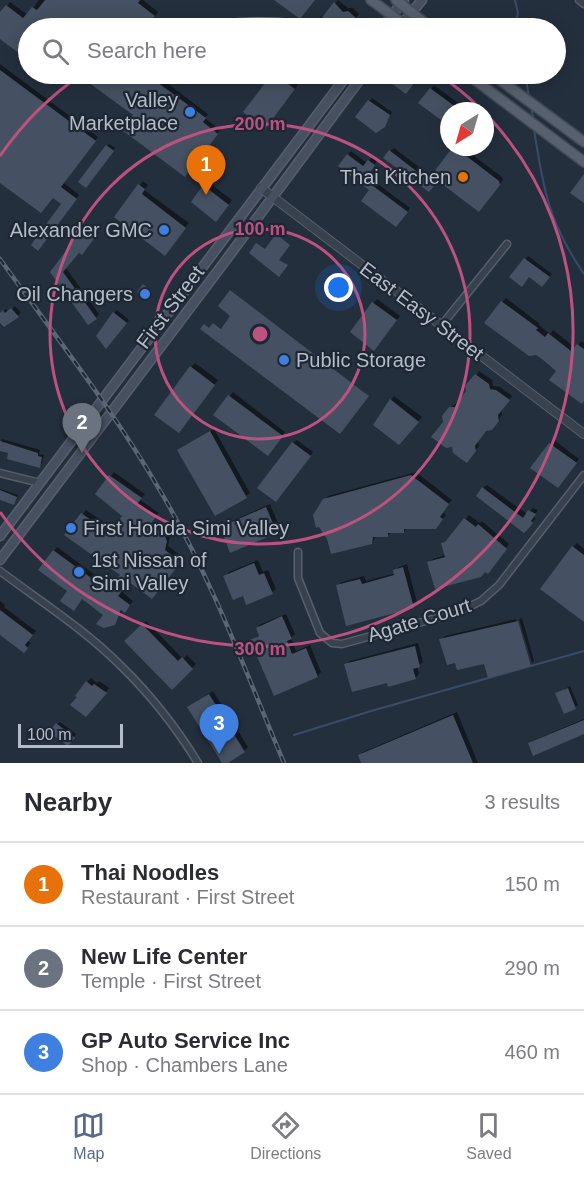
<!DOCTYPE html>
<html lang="en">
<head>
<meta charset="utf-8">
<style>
	:root { --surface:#fff; --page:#f2f2f3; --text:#2b2b33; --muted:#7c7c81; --line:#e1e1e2; --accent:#56698c }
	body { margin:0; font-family:Arial,sans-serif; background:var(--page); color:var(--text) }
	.compass { position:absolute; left:440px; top:102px; width:54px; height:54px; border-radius:50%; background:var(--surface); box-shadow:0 3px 15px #0003; rotate:217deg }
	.scale { position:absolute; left:18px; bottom:15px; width:105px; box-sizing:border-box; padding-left:6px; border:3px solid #b4bcc9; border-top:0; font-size:16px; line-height:21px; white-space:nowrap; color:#b4bcc9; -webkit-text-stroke:4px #1d2633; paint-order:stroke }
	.you { position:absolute; left:339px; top:288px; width:21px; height:21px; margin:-15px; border:4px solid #fff; border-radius:50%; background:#1a73e8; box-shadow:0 0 0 9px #1a73e833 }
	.badge { display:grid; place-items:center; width:39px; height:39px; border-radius:50%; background:var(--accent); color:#fff; font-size:20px; font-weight:700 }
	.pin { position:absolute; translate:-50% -50px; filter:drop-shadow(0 2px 3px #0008) }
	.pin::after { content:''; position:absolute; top:32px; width:21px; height:18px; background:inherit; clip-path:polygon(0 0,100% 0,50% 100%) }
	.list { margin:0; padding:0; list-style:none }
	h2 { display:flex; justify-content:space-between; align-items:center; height:78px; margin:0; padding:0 24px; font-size:26px }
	h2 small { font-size:20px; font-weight:400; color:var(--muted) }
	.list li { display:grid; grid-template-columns:39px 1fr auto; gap:18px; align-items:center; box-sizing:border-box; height:84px; padding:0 24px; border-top:2px solid var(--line) }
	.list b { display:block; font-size:22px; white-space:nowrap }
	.list p { margin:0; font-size:20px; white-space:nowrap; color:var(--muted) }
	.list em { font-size:20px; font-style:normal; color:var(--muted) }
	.icon { flex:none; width:33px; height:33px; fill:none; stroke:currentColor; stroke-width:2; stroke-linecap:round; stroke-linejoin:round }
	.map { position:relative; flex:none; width:584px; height:763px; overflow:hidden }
	.search { position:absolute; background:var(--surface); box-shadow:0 3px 15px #0003; left:18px; right:18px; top:18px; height:66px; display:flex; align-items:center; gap:15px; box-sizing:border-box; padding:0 21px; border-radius:33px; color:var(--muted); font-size:22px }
	.sheet { height:330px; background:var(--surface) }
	nav { display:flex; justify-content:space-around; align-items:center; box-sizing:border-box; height:84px; border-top:2px solid var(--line); background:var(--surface); font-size:16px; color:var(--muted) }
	nav a { display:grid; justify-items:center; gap:3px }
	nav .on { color:var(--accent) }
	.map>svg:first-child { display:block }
</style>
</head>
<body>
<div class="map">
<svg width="584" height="763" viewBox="0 0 584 763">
	<rect width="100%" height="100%" fill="#242f3e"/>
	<g fill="#0007">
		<path d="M39,0H143L158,12L147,28H28V59L0,37V15L10,2L28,15Z"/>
		<path d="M338,0L348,8H353L359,14L348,28H317L314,26L327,24L320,18L323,15L324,17Z"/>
		<path d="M0,64L98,137L64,183L79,195L42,245L63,204L53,196L0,181Z"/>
		<path d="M80,74H155L208,114L205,118L220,130L188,172L135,115Z"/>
		<path d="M274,74H283L298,85L269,123L245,112Z"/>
		<path d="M434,85L469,111H449V124L431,89Z"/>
		<path d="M372,98L392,112L384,126L357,117Z"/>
		<path d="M109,144L115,148L89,183L107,146Z"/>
		<path d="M455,147H462L502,177L503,180L482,207L438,180L433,187L390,151L394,148L432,177Z"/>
		<path d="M351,151L367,163L372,157L377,161L367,176L410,208L400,222L372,189L340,165Z"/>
		<path d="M143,181L148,185L144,190L189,223L169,250L116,216Z"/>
		<path d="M208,182L232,200L220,216L193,202Z"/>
		<path d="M89,225L99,232L85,249L79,251L66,268L99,314L96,318L52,272Z"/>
		<path d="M528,256L552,274L545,282L530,276L511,277Z"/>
		<path d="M231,291L368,395L340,432L205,325L210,329L214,324L222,329L232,315Z"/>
		<path d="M506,298L540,324L539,325L550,334L553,330L576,348L581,341L584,343V400L558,371L502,302Z"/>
		<path d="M377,299L400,316L378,345L352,332Z"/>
		<path d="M15,306L21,313L4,325L0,320V314L6,309L9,312Z"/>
		<path d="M117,310L129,320L106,347L114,313Z"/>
		<path d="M195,363L218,380L183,427L191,367Z"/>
		<path d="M479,371L492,380L493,386L500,387L512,396L501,410L502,415L496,424L487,429L478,441L479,446L470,458L445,422L450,408L455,404L459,403Z"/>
		<path d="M233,392L285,432L271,450L215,414Z"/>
		<path d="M394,396L422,417L403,439L391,400Z"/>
		<path d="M214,429L250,493L216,514L179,450Z"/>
		<path d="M2,439L40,450L39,454L44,455L42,463L39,466L10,452L0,449Z"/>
		<path d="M297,440L313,452L280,497L293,443Z"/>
		<path d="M554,440L579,459L561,482L532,467Z"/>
		<path d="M114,472L145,494L140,500L159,513L149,524L166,529L170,536L168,546L184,558L156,593L130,580L121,591L133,601L128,607L123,609L114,624L83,598L69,591L54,551L57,547L113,588L123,575L67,535L86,510L114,529L124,516L97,494Z"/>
		<path d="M416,472L452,500L442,512L446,515L439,523L408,527L404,532H392L387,536H376L372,543L324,500L328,496Z"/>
		<path d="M487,485L527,514L533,508L538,510L533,517L536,518L524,531L483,488Z"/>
		<path d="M0,489L18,495L15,501L0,498Z"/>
		<path d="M270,504L280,528L276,532L221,528L225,524Z"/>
		<path d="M469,515L480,523L482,521L509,544L492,568L429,563L433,559L446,555L443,544L449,539Z"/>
		<path d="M577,543L584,549V620L573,547Z"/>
		<path d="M258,560L263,572L268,570L276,589L272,592L244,594L225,576L229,572Z"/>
		<path d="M407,564L417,602L413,606L338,585L342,582L364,576L366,581L396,573L395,571L399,567Z"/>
		<path d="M0,601L5,605L4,607L36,631L27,641L31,643L24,651L0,633Z"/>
		<path d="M286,614L295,634L291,638L296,651L310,645L321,672L318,676L251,640L260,635L257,628L261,624Z"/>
		<path d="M522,618L534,661L532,663L519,619Z"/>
		<path d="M516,619L529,664H531L489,676L485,662L456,661L441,640L445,636Z"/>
		<path d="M146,621L183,659L187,655L196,664L172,688L126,641Z"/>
		<path d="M418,643L423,662L417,667L419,674L415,678L388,681L346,665L350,661Z"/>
		<path d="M91,678L97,683L99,681L109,688L90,712L87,682Z"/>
		<path d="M570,686L578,705L575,707L557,694Z"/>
		<path d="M213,691L248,747L244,751L189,707Z"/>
		<path d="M457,712L478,763H363L360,755L363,752Z"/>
		<path d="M584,719V733L530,743L532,741Z"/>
		<path d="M60,722L76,734L71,741L57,724Z"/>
	</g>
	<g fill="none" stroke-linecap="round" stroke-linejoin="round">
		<g stroke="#394c67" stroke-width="2">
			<path d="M514,28L518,13L515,0"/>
			<path d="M525,74L529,97"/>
			<path d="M531,106L533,118"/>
			<path d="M534,129C543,189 549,223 584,274"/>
			<path d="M294,735L371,711L584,651"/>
		</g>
	</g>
	<g fill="#455162">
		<path d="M45,0H140L138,3L155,16L146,28H28V60L0,39V12L6,5L23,18L32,7L37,10Z"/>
		<path d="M274,0H315L300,19Z"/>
		<path d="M334,2L343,12L348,11L356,18L348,28H311L318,18L320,20Z"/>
		<path d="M0,70L96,141L61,187L77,199L38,251L31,245L61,204L53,198L41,213L0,183Z"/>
		<path d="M77,74H146L206,118L203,122L218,134L185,177L122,130L133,115Z"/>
		<path d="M272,74H275L295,89L265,129L243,112Z"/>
		<path d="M398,74H421L406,94L391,83Z"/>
		<path d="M430,88L461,111H449V126L418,103Z"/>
		<path d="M368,100L390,115L385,127L376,133L355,117Z"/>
		<path d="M106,145L114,151L86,188L78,182Z"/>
		<path d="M452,148H456L499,181L500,185L479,212L438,181L429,192L383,158L389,150L428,180Z"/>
		<path d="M347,154L363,166L368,160L375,165L365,180L408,212L396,227L361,201L369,190L338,166Z"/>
		<path d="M584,174V203L570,193Z"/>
		<path d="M138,184L145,189L142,194L186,228L165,256L114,217Z"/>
		<path d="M203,185L229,205L216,222L191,202Z"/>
		<path d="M84,227L96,236L82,255L79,253L63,272L97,319L88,325L50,272Z"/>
		<path d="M276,234L290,245L279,260L288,265L279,277L249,253L256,243L265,249Z"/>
		<path d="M524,258L550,277L542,287L529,277L522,287L509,277Z"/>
		<path d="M143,284L152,292L146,300L137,292Z"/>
		<path d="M230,290L369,396L340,434L200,329L204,324L209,328L213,323L221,329L230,316L218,306Z"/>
		<path d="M501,301L538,328L536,330L545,337L548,333L571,351L577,344L584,349V401L582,404L549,380L556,371L542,359L536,355L529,356L484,323Z"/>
		<path d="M372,302L397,320L374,351L350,332Z"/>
		<path d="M11,308L19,317L4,327L0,323V313L3,310L5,313Z"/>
		<path d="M113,312L127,323L106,349L96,336Z"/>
		<path d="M190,366L215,385L179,433L154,415Z"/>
		<path d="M475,374L489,384L490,389L496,390L510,400L498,415L499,421L492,430L486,431L475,446L476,451L467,463L453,453L452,447L446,448L431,437L443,422L442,416L449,407H455L466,391L465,386Z"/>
		<path d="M228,395L283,436L268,456L213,415Z"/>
		<path d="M390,399L419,422L399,445L373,425Z"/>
		<path d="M210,431L247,498L215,516L177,450Z"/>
		<path d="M0,441L38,453V456L42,457L40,468L7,459L8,453L0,451Z"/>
		<path d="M292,442L311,456L276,502L257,488Z"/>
		<path d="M549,443L577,463L558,488L530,468Z"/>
		<path d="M109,475L142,498L137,504L156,517L147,528L158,529L163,532L167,541L165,550L181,562L152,599L129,582L118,596L130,605L125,613L121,610L115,625L104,628L96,624L103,615L82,599L74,611L60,601L67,591L38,570L53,550L109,591L120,575L64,535L81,513L110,533L122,516L95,494Z"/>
		<path d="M411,475L449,504L440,517L443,519L436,529H404V533H388V537H373L372,544L331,554L327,539L319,527L316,528L313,515L323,499Z"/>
		<path d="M482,487L523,518L528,510L536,514L531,521L533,523L529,528L524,533L476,496Z"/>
		<path d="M0,490L17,497L14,505L0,500Z"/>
		<path d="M266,507L277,533L230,553L220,527Z"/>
		<path d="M464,518L476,527L478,524L507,549L488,574L485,572L481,577L435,589L427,562L445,557L441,543L445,542Z"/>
		<path d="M572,546L584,555V622L540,589Z"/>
		<path d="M254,563L259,575L264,573L273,594L246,605L243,596L233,600L223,576Z"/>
		<path d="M403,567L414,608L346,626L336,585L360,579L362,584L394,575L393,570Z"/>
		<path d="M0,610L33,635L25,645L28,648L24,653L0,635Z"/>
		<path d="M282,616L292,639L287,641L292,654L306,648L318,677L274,696L250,640L259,636L256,628Z"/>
		<path d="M518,621L531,666L488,678L484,664L457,670L455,663L447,665L439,639Z"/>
		<path d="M142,624L178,661L182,657L193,669L172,690L124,641Z"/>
		<path d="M415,646L420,667L413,669L416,679L388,687L387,683L352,692L344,664Z"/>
		<path d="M86,681L92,686L94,684L107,693L86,717L70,705L77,697L75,696Z"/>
		<path d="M568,688L576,709L564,714L555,693Z"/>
		<path d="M209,694L245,752L228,763H222L187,707Z"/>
		<path d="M453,715L473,763H361L358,755Z"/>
		<path d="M584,720V734L533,756L528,743Z"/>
		<path d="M56,723L75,738L68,746L49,732Z"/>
	</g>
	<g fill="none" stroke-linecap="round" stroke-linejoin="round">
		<g stroke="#565f6c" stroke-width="9">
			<g id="minor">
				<path d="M579,0L584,4"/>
				<path d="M441,326L507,244"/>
				<path d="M0,473L40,483"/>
				<path d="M298,552V578L320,633L332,643L342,644L458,612L481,601L499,585L584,475"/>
				<path d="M0,571C40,601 84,629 120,665C150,694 176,727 198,763"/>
			</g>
		</g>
		<g stroke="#565f6c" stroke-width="10">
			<path id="tertiary" d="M261,188L584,434"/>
		</g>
		<g stroke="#565f6c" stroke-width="11">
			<g id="secondary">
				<path d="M382,28L404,0"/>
				<path d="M399,28L422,0"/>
				<path d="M0,536L348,74"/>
				<path d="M0,560L223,264L364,74"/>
			</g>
		</g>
		<g stroke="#414a57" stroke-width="12">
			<g id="primary">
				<path d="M371,0L409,28"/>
				<path d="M396,0L431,28"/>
				<path d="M467,74L584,162"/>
				<path d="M492,74L584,142"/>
			</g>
		</g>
		<use href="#minor" stroke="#38414e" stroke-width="6"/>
		<use href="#tertiary" stroke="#38414e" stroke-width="8"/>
		<use href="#secondary" stroke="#465061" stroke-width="8"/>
		<use href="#primary" stroke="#56606e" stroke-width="9"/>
		<g stroke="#5a6575" stroke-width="4.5">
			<path id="rail" d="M0,259C55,336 115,412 162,494C212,579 246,673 284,763"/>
		</g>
		<use href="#rail" stroke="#1d2633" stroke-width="2" stroke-dasharray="7" stroke-linecap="butt"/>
	</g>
	<g fill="none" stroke="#bd5182" stroke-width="3">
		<circle cx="260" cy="334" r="105"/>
		<circle cx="260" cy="334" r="210"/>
		<path d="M0 156A315 315 0 0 1 82 74M184 28A315 315 0 0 1 336 28M438 74A315 315 0 0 1 481 109M487 115A315 315 0 1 1 0 512"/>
	</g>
	<g fill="#3f7fe0" stroke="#1d2633" stroke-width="2">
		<circle cx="190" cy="112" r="6"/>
		<circle cx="164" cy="230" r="6"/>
		<circle cx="145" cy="294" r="6"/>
		<circle cx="284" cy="360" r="6"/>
		<circle cx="71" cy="528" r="6"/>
		<circle cx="79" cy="572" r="6"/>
	</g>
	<circle fill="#e8710a" stroke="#1d2633" stroke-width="2" cx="463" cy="177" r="6"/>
	<g text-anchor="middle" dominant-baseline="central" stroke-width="4.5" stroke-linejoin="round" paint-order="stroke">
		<g font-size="20" fill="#b4bcc9" stroke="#1d2633" text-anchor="end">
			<text x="178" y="100">Valley<tspan x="178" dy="23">Marketplace</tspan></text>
			<text x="451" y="177">Thai Kitchen</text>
			<text x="152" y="230">Alexander GMC</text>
			<text x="133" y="294">Oil Changers</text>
			<text x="296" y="360" text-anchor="start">Public Storage</text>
			<text x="83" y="528" text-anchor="start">First Honda Simi Valley</text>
			<text x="91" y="560" text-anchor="start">1st Nissan of<tspan x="91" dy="23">Simi Valley</tspan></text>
		</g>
		<g font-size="20" fill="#b4bcc9" stroke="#1d2633">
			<text transform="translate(170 307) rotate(-53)">First Street</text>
			<text transform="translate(422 311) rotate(37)">East Easy Street</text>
			<text transform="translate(419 620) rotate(-17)">Agate Court</text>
		</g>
	</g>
	<circle cx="260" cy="334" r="9" fill="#bd5182" stroke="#1d2633" stroke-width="3"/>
	<g font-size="18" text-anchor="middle" font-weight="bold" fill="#bd5182" stroke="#1d2633" stroke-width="4.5" stroke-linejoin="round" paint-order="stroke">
		<text x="260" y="130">200 m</text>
		<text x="260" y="235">100 m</text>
		<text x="260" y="655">300 m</text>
	</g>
</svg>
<svg class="compass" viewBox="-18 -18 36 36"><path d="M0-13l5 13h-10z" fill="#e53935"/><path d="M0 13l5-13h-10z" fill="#7c7c81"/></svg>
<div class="scale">100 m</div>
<div class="you"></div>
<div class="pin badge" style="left:206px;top:195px;background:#e8710a">1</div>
<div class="pin badge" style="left:82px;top:453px;background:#6b7280">2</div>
<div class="pin badge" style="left:219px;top:754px;background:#3f7fe0">3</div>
<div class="search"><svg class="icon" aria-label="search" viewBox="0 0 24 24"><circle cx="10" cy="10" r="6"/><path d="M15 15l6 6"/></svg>Search here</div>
</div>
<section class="sheet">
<h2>Nearby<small>3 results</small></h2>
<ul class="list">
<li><span class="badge" style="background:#e8710a">1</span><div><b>Thai Noodles</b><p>Restaurant · First Street</p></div><em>150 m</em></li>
<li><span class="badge" style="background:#6b7280">2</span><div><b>New Life Center</b><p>Temple · First Street</p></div><em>290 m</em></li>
<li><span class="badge" style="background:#3f7fe0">3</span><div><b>GP Auto Service Inc</b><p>Shop · Chambers Lane</p></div><em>460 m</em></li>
</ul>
</section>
<nav>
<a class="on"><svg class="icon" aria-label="map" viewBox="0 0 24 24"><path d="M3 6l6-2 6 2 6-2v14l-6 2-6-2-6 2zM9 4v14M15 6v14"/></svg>Map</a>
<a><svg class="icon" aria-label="directions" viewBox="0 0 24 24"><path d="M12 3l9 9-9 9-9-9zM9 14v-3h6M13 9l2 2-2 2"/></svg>Directions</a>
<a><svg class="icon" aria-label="saved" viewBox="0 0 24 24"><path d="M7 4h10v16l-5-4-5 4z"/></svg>Saved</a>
</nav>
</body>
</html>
